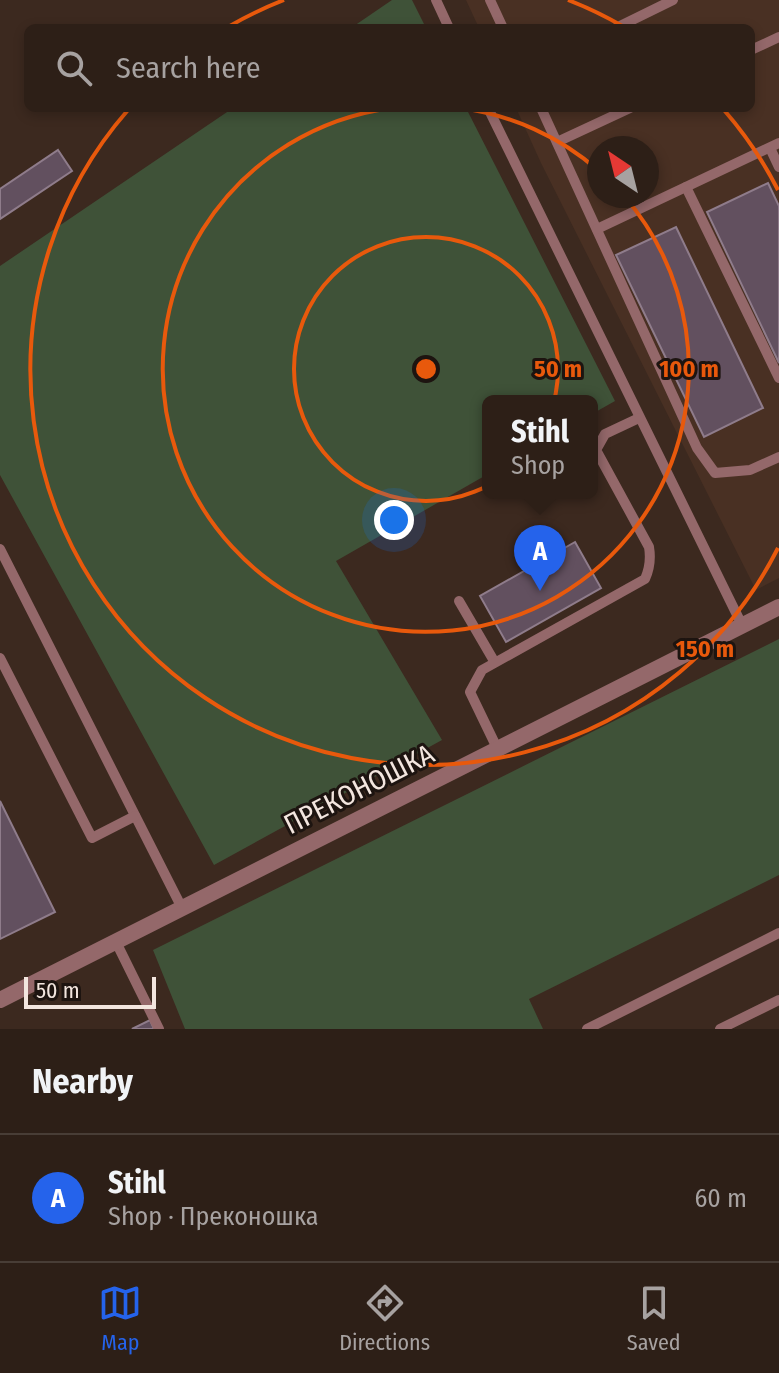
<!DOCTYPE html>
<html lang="en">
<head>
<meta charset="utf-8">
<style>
	:root { --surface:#2d1f17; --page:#392c24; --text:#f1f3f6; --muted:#a7a2a1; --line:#483d36; --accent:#2563eb }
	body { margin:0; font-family:"Fira Sans Condensed",sans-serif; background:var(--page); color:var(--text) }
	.compass { position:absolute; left:587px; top:136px; width:72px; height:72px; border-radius:50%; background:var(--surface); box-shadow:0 4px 12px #0003; rotate:325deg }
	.scale { position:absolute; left:24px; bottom:20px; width:132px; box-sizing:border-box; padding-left:8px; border:4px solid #f3e6df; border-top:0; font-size:22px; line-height:28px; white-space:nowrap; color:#f3e6df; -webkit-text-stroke:6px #1d1410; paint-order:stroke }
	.you { position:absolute; left:394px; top:520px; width:28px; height:28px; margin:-20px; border:6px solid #fff; border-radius:50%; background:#1a73e8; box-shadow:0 0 0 12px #1a73e833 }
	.badge { display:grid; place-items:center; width:52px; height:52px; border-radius:50%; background:var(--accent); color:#fff; font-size:26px; font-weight:700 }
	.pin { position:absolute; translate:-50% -66px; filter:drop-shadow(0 2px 4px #0008) }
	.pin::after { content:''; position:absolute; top:42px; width:28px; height:24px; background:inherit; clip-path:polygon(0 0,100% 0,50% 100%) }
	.popup { position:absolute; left:482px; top:395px; width:116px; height:104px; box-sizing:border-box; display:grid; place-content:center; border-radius:12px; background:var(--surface); filter:drop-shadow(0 2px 6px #0005); font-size:26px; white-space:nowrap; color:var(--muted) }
	.popup b { font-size:30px; color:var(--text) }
	.popup::after { content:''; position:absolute; left:50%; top:100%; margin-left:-16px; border:16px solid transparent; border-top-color:var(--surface) }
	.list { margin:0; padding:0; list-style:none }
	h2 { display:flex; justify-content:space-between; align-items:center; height:104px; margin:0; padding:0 32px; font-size:34px }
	h2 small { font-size:26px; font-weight:400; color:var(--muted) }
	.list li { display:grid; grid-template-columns:52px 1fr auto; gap:24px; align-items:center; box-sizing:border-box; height:128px; padding:0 32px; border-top:2px solid var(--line) }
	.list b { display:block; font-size:30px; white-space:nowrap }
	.list p { margin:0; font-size:26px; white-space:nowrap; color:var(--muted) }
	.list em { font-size:26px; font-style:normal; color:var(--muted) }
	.icon { flex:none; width:44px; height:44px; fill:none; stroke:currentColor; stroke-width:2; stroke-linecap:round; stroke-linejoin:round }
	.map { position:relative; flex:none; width:779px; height:1029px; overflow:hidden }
	.search { position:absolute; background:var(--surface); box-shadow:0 4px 12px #0003; left:24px; right:24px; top:24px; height:88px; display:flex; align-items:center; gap:20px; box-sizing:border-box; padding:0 28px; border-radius:12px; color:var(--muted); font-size:30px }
	.sheet { height:232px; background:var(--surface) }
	nav { display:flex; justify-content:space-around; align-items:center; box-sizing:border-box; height:112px; border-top:2px solid var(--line); background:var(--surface); font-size:22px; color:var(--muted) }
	nav a { display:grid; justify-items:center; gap:4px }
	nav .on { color:var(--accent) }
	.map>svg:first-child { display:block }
</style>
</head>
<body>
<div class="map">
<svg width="779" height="1029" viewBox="0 0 779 1029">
	<rect width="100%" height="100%" fill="#3c291f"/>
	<path fill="#493023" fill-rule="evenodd" d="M466,0H779V578L756,590L541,163L516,108H751V28H479ZM599,148H647V196H599Z"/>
	<g fill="#3f5238">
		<path d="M392,0H412L426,28H351Z"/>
		<path d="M233,108H466L615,401L592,414V401H488V474L336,561L442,740L214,865L0,475V266Z"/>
		<path d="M779,639V875L529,999L543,1029H185L153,950Z"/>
	</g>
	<g fill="#62505f" stroke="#8f7c8b" stroke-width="2">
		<path d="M58,150L72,171L0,219V189Z"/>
		<path d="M768,183L779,206V363L707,212Z"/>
		<path d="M676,227L763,408L704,437L616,255Z"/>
		<path d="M575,542L601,588L506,642L480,596Z"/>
		<path d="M0,801L55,912L0,939Z"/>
		<path d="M150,1020L154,1029H132Z"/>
	</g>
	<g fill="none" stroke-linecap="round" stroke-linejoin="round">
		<g stroke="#94686a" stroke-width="10">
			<path d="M436,0L449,28"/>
			<path d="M490,0L503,28"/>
			<path d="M616,28L673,0"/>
			<path d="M751,50L779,37"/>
			<path d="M488,108L742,625"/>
			<path d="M541,108L697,448L715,473L750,470L779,457"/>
			<path d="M557,142L630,108"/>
			<path d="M770,148L779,167"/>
			<path d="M686,187L779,378"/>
			<path d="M597,229L779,143"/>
			<path d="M0,549L182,908"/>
			<path d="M459,601L494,661"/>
			<path d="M0,658L92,838L135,816"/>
			<path d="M497,748L470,692L482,670L645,579C650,568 651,559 649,547L596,450L605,434L639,418"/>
			<path d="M116,942L159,1029"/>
			<path d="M587,1029L779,933"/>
			<path d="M720,1029L779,1000"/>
		</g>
		<path stroke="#94686a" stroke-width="16" d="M0,1000L779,607"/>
	</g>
	<g fill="none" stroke="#e8590c" stroke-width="4">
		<circle cx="426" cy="369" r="132"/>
		<path d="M460 108A263 263 0 0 1 599 171M624 196A263 263 0 1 1 392 108"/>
		<path d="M778 548A395 395 0 1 1 128 110M228 27A395 395 0 0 1 284 0M568 0A395 395 0 0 1 624 27M724 110A395 395 0 0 1 778 190"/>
	</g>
	<g text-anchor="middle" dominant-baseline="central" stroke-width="6" stroke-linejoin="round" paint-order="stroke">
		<g font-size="28" fill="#f3e6df" stroke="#1d1410">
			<text transform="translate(359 789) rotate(-27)">ПРЕКОНОШКА</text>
		</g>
	</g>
	<circle cx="426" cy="369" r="12" fill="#e8590c" stroke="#1d1410" stroke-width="4"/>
	<g font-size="24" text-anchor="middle" font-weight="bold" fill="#e8590c" stroke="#1d1410" stroke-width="6" stroke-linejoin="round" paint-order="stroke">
		<text x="558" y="377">50 m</text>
		<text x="689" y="377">100 m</text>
		<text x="705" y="657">150 m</text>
	</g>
</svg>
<svg class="compass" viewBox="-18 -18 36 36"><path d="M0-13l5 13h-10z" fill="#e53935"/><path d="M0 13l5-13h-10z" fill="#a7a2a1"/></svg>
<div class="scale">50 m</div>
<div class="you"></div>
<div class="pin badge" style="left:540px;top:591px">A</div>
<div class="popup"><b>Stihl</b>Shop</div>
<div class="search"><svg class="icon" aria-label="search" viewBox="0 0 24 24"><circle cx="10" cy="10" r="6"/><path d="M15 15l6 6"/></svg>Search here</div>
</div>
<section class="sheet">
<h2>Nearby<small></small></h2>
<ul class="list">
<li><span class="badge">A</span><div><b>Stihl</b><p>Shop · Преконошка</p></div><em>60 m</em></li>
</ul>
</section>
<nav>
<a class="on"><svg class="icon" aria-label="map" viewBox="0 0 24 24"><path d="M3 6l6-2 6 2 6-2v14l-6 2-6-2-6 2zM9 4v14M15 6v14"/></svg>Map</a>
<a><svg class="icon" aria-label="directions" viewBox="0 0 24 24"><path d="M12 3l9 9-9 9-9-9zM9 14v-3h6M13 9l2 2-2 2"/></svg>Directions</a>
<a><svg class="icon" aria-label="saved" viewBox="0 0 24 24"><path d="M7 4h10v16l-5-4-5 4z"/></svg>Saved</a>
</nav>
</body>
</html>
